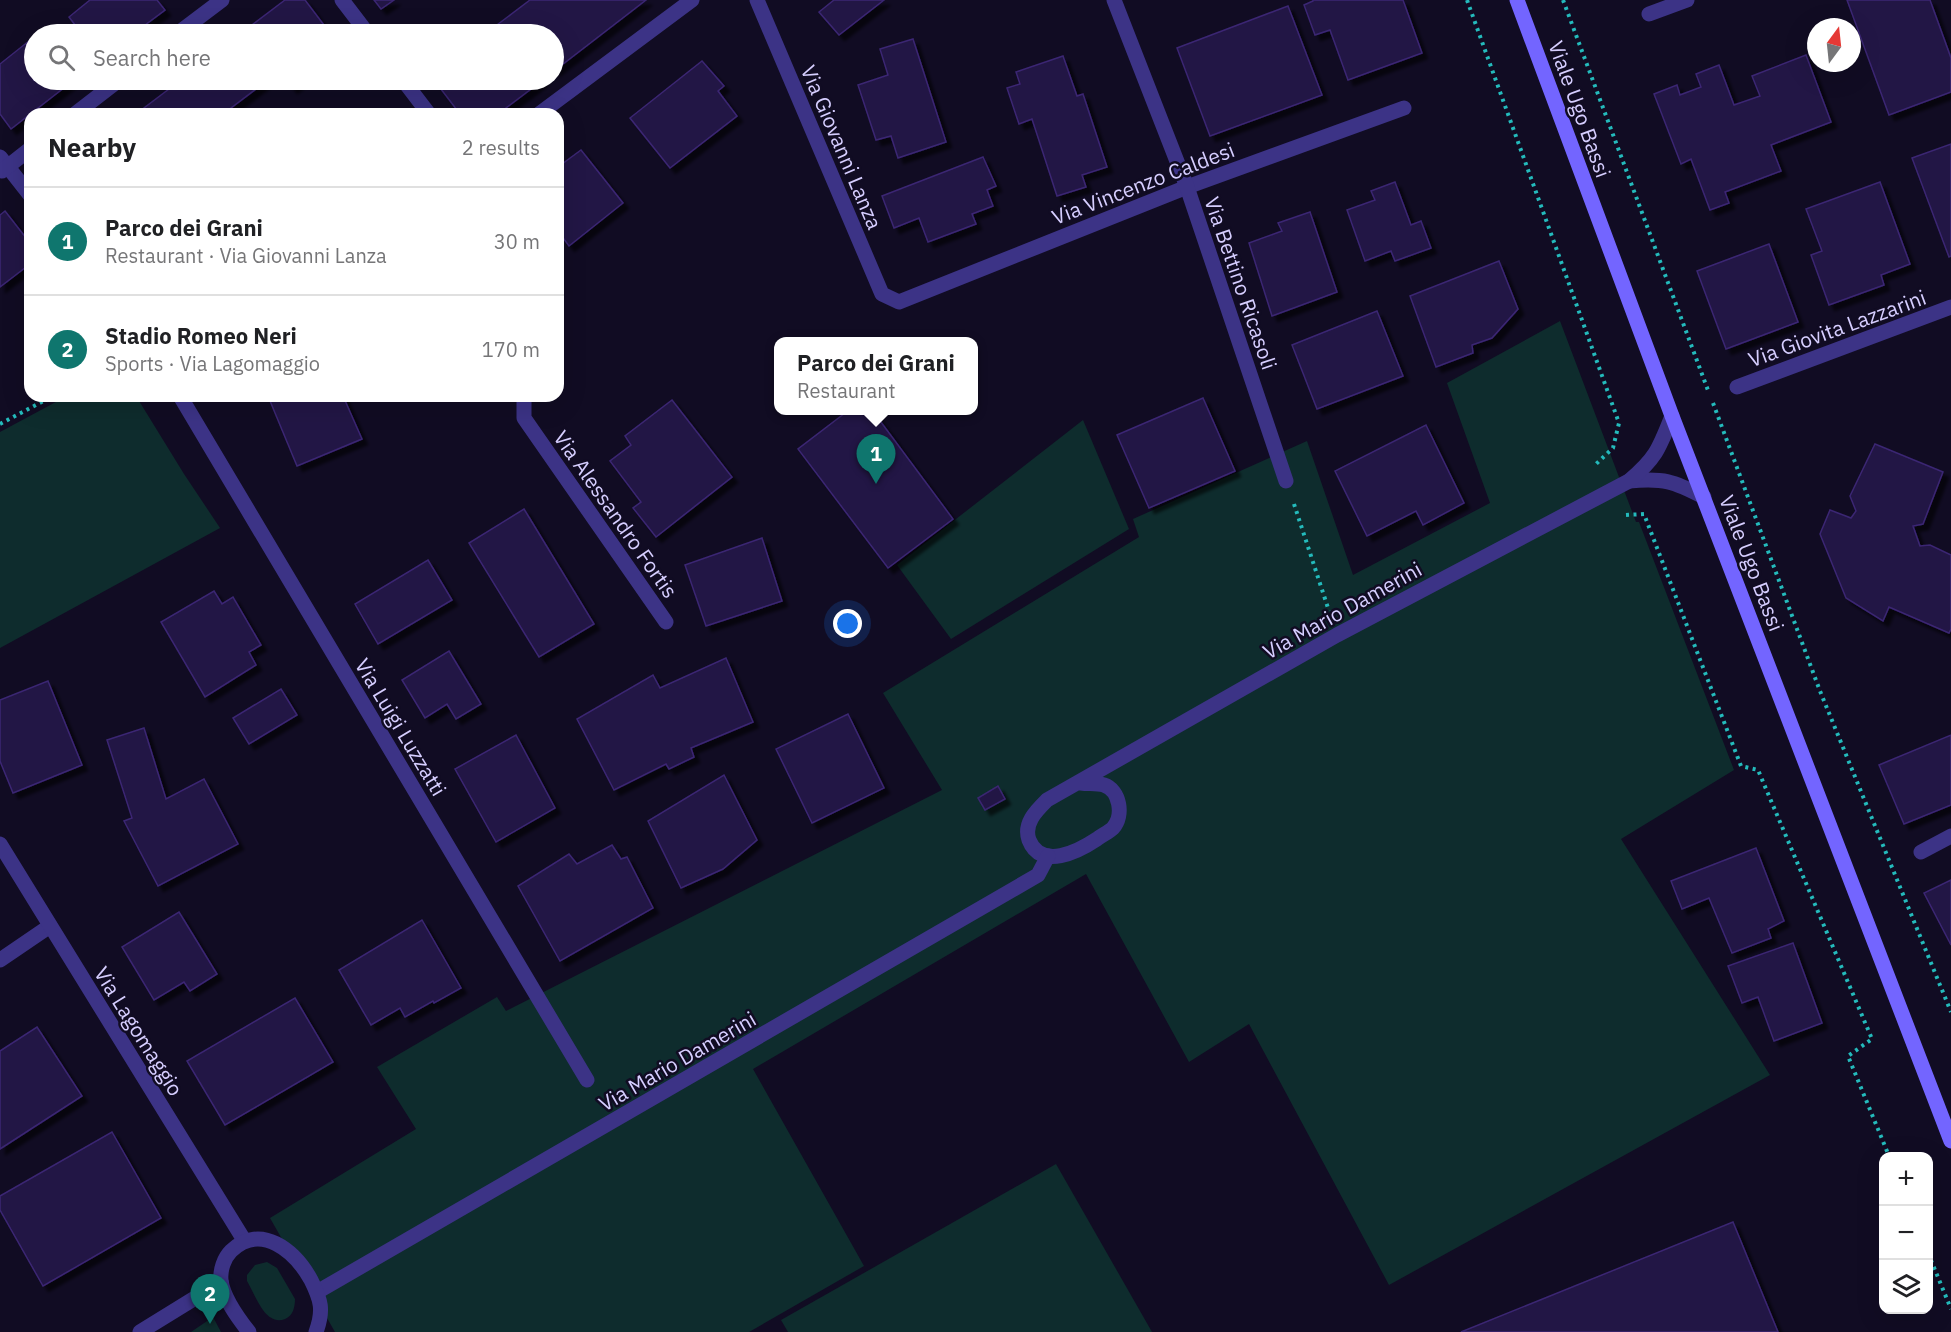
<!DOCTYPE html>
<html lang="en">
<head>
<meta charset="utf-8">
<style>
	:root { --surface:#fff; --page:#f2f2f2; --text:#202124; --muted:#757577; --line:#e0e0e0; --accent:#0f766e }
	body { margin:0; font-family:"IBM Plex Sans",sans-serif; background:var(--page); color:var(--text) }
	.controls { position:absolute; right:18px; bottom:18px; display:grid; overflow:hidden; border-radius:12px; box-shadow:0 6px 24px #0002 }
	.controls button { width:54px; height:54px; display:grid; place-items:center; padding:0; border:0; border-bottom:2px solid var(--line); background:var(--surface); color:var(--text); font:30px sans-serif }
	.compass { position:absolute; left:1807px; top:18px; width:54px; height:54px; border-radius:50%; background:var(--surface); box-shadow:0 6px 24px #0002; rotate:15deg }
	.you { position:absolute; left:848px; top:624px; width:21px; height:21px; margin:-15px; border:4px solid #fff; border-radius:50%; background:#1a73e8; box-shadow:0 0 0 9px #1a73e833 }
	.badge { display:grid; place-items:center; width:39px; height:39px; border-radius:50%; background:var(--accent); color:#fff; font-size:20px; font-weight:700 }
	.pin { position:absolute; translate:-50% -50px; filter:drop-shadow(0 2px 3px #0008) }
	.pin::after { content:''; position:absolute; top:32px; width:21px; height:18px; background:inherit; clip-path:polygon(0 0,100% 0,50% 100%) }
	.popup { position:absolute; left:774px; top:337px; width:204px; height:78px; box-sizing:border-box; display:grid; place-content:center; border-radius:12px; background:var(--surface); filter:drop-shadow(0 2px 4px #0005); font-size:20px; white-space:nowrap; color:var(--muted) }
	.popup b { font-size:22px; color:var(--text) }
	.popup::after { content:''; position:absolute; left:50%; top:100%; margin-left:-12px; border:12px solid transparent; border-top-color:var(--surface) }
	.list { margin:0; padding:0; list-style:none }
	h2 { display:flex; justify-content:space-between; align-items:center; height:78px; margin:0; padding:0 24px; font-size:26px }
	h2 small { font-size:20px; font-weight:400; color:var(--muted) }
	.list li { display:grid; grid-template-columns:39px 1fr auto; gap:18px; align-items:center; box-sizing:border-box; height:108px; padding:0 24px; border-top:2px solid var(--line) }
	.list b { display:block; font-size:22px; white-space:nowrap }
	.list p { margin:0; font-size:20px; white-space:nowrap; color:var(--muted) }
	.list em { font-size:20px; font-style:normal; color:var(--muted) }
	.icon { flex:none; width:33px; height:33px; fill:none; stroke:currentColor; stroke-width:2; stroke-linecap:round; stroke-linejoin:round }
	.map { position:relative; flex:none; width:1951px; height:1332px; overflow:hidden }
	.search { position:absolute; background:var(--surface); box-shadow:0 6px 24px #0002; left:24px; top:24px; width:540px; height:66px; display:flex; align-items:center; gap:15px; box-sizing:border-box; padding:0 21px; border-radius:33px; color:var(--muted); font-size:22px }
	.panel { position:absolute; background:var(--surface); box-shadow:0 6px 24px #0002; left:24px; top:108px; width:540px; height:294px; border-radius:18px }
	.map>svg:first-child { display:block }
</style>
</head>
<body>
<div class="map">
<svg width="1951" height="1332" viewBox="0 0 1951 1332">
	<defs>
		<filter id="shadow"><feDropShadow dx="5.5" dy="5.5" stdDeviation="1.5" flood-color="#0009"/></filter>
	</defs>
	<rect width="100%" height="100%" fill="#110c23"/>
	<g fill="#0e2c2d">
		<path d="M1560,321L1636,522H1639L1734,770L1621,839L1770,1075L1389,1285L1249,1024L1189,1062L1086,874L753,1069L864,1266L749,1332H335L270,1218L416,1129L377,1067L497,997L506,1011L942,790L883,693L1139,537L1133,519L1307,441L1353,575L1490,503L1447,383Z"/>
		<path d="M67,396H136L184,474L220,528L0,648V432Z"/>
		<path d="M1083,420L1129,529L951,639L897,565Z"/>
		<path d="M1056,1164L1152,1332H788L781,1320Z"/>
		<path d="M267,1262L277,1268L295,1299C295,1307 293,1316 285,1319C265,1327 255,1294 247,1281V1275L255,1265Z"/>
		<path d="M213,1317L221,1332H191Z"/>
	</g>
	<g fill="#231645" stroke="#3b2673" stroke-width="1.5" filter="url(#shadow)">
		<path d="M90,0H157L165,10L133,34H82L69,17Z"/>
		<path d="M285,0H305L330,33L240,34Z"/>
		<path d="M374,0H394L381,9Z"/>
		<path d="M530,0H646L554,71V34H485Z"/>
		<path d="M834,0H884L839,35L819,12Z"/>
		<path d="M1313,0H1403L1422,53L1348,80L1330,30L1315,35L1304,5L1313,1Z"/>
		<path d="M1847,0H1930L1951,58V92L1889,115Z"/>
		<path d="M1288,6L1322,95L1210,136L1177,48Z"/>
		<path d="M34,37V80H74L11,129L0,114V64Z"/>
		<path d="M913,39L946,142L898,158L891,136L876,140L858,85L888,75L880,49Z"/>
		<path d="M1806,55L1831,122L1771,145L1781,171L1725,192L1729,203L1710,210L1691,159L1681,164L1654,94L1677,85L1680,95L1701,87L1696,74L1719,65L1734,105L1760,96L1752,76Z"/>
		<path d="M1063,56L1077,96L1083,94L1107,167L1082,175L1086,187L1057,196L1032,119L1019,124L1007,88L1020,84L1016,72Z"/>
		<path d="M702,61L724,86L718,91L737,116L670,168L630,118Z"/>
		<path d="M181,80H268L223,114H136Z"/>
		<path d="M286,80H302L292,88Z"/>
		<path d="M434,80H543L498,114H460Z"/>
		<path d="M1951,144V256L1949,257L1912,158Z"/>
		<path d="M581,150L623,203L569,246L558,231V177L561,175L558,167Z"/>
		<path d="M983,157L996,186L987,190L993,206L972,214L976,224L928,242L919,218L894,228L882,196Z"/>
		<path d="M1395,182L1411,225L1421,221L1431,248L1395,261L1391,251L1365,261L1347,210L1375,200L1371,191Z"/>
		<path d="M1880,182L1910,264L1881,275L1884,285L1829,305L1811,255L1822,251L1806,209Z"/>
		<path d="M5,211L30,243V264L0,287V215Z"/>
		<path d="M1310,212L1337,292L1272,316L1249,243L1282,231L1278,223Z"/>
		<path d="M1769,244L1798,322L1726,349L1697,271Z"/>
		<path d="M1499,261L1518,309L1492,338L1472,345L1473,353L1436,367L1410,296Z"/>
		<path d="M1377,311L1403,376L1317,409L1292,345Z"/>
		<path d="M268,396H343L362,439L297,466Z"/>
		<path d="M1203,398L1235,471L1149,508L1117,435Z"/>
		<path d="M672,400L732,477L656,537L633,508L641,502L610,461L631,445L625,436Z"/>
		<path d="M849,410H872L953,519L888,568L798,449Z"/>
		<path d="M1426,425L1464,503L1423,525L1416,511L1367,536L1335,471Z"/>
		<path d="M1875,444L1943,472L1923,524L1913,526L1920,546L1930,545L1951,555V629L1949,633L1889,607L1883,621L1846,598L1820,534L1830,510L1851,518L1856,511L1850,496Z"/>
		<path d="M524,509L594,624L539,657L469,543Z"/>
		<path d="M762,538L782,601L706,626L685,565Z"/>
		<path d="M428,560L452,600L378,644L355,604Z"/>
		<path d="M214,591L222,604L233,597L261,645L249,652L256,665L205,697L161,622Z"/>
		<path d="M449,651L481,704L456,719L447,704L425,718L402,680Z"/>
		<path d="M726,658L753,722L691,748L694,757L669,769L666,764L614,790L577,719L653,675L660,688Z"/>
		<path d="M48,681L82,765L13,793L0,761V700Z"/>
		<path d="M281,689L297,715L249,744L233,718Z"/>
		<path d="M848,714L884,788L812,823L776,749Z"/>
		<path d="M144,728L166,799L204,779L238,844L158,886L124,821L132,818L107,740Z"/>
		<path d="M516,735L555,808L496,842L455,769Z"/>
		<path d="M1951,735V805L1904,824L1879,765Z"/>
		<path d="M724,775L757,840L723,869L681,888L648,821Z"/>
		<path d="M998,786L1005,799L985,810L978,798Z"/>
		<path d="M612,845L621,859L627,857L653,908L560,961L518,886L569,854L577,864Z"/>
		<path d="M1756,848L1784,921L1768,929L1771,938L1732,953L1709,898L1682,909L1671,881Z"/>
		<path d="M1951,880V945L1924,893Z"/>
		<path d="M179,912L217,974L190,991L184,982L154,1000L122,947Z"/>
		<path d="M422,920L461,988L434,1003L433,1001L405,1017L400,1008L371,1025L339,970Z"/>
		<path d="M1793,943L1822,1023L1774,1041L1758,997L1742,1003L1728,966Z"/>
		<path d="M295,998L333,1062L225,1125L187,1061Z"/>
		<path d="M37,1027L82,1096L0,1149V1051Z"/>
		<path d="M112,1132L161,1218L43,1286L0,1210V1196Z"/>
		<path d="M1733,1222L1778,1332H1461Z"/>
	</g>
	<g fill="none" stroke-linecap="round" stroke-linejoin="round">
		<g stroke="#24bbbc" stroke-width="4" stroke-dasharray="3 4.5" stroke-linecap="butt">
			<path d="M1467,0L1619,423L1613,448L1595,465"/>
			<path d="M1563,0L1709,393"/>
			<path d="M1713,403L1820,691L1951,1012"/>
			<path d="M0,424L53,396"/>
			<path d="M1294,504L1329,611"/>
			<path d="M1626,515L1644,514L1741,766L1758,770L1872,1039L1848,1056L1889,1156"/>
			<path d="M1928,1253L1951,1309"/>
		</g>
		<g stroke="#3c3386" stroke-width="15">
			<path d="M342,0L368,34"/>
			<path d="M757,0L882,294L899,302L1187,187L1404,108"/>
			<path d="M1114,0L1187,187L1286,481"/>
			<path d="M1649,14L1687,0"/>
			<path d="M177,34L222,0"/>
			<path d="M403,80L429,114"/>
			<path d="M75,114L119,80"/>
			<path d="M539,114L692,0"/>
			<path d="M0,157L30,195"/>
			<path d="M2,171L30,149"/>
			<path d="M1737,387L1951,307"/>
			<path d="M180,396L587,1080"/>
			<path d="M524,396V418L666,622"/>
			<path d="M1629,481C1664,478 1673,481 1704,497"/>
			<path d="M1081,783C1088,784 1097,783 1104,785C1120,790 1124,816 1113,828C1109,832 1102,835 1097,839C1079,851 1041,871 1029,840C1023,823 1037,810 1047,800L1337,635L1629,481C1656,458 1659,449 1672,416"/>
			<path d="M1921,852L1951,836"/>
			<path d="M0,960L50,926"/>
			<path d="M317,1292L1038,875L1048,856"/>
			<path d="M140,1332L221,1282"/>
		</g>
		<g stroke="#3c3386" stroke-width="15">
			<path d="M0,844L244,1240"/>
			<path d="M249,1332C238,1318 223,1298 221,1280C220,1270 224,1258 231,1251C261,1222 295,1251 311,1280C321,1300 324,1310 316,1332"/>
		</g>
		<path stroke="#7365ff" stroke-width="15" d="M1517,0L1672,416L1951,1141"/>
	</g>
	<g text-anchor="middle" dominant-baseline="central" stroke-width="5" stroke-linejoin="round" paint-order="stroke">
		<g font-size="21" fill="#d6ceff" stroke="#110c23">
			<text transform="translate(1580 109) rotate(70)">Viale Ugo Bassi</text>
			<text transform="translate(842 147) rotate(67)">Via Giovanni Lanza</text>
			<text transform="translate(1143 183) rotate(-21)">Via Vincenzo Caldesi</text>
			<text transform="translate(1241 283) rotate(71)">Via Bettino Ricasoli</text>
			<text transform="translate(1837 328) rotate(-20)">Via Giovita Lazzarini</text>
			<text transform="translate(616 514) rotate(55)">Via Alessandro Fortis</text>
			<text transform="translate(1752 563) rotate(69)">Viale Ugo Bassi</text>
			<text transform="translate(1342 610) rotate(-29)">Via Mario Damerini</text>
			<text transform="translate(401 727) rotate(59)">Via Luigi Luzzatti</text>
			<text transform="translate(139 1031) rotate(58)">Via Lagomaggio</text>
			<text transform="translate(677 1061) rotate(-30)">Via Mario Damerini</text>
		</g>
	</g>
</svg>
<div class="controls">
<button>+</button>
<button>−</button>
<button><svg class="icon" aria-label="layers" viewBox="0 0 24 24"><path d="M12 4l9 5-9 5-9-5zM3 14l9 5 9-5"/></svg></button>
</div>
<svg class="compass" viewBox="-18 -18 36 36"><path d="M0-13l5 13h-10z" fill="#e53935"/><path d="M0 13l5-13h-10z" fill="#757577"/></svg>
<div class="you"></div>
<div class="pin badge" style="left:876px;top:484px">1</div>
<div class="popup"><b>Parco dei Grani</b>Restaurant</div>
<div class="pin badge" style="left:210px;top:1324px">2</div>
<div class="search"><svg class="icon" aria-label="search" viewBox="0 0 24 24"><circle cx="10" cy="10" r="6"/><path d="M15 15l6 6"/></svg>Search here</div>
<section class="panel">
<h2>Nearby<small>2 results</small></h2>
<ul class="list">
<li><span class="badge">1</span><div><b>Parco dei Grani</b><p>Restaurant · Via Giovanni Lanza</p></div><em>30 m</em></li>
<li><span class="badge">2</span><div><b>Stadio Romeo Neri</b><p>Sports · Via Lagomaggio</p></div><em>170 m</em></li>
</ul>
</section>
</div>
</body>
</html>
